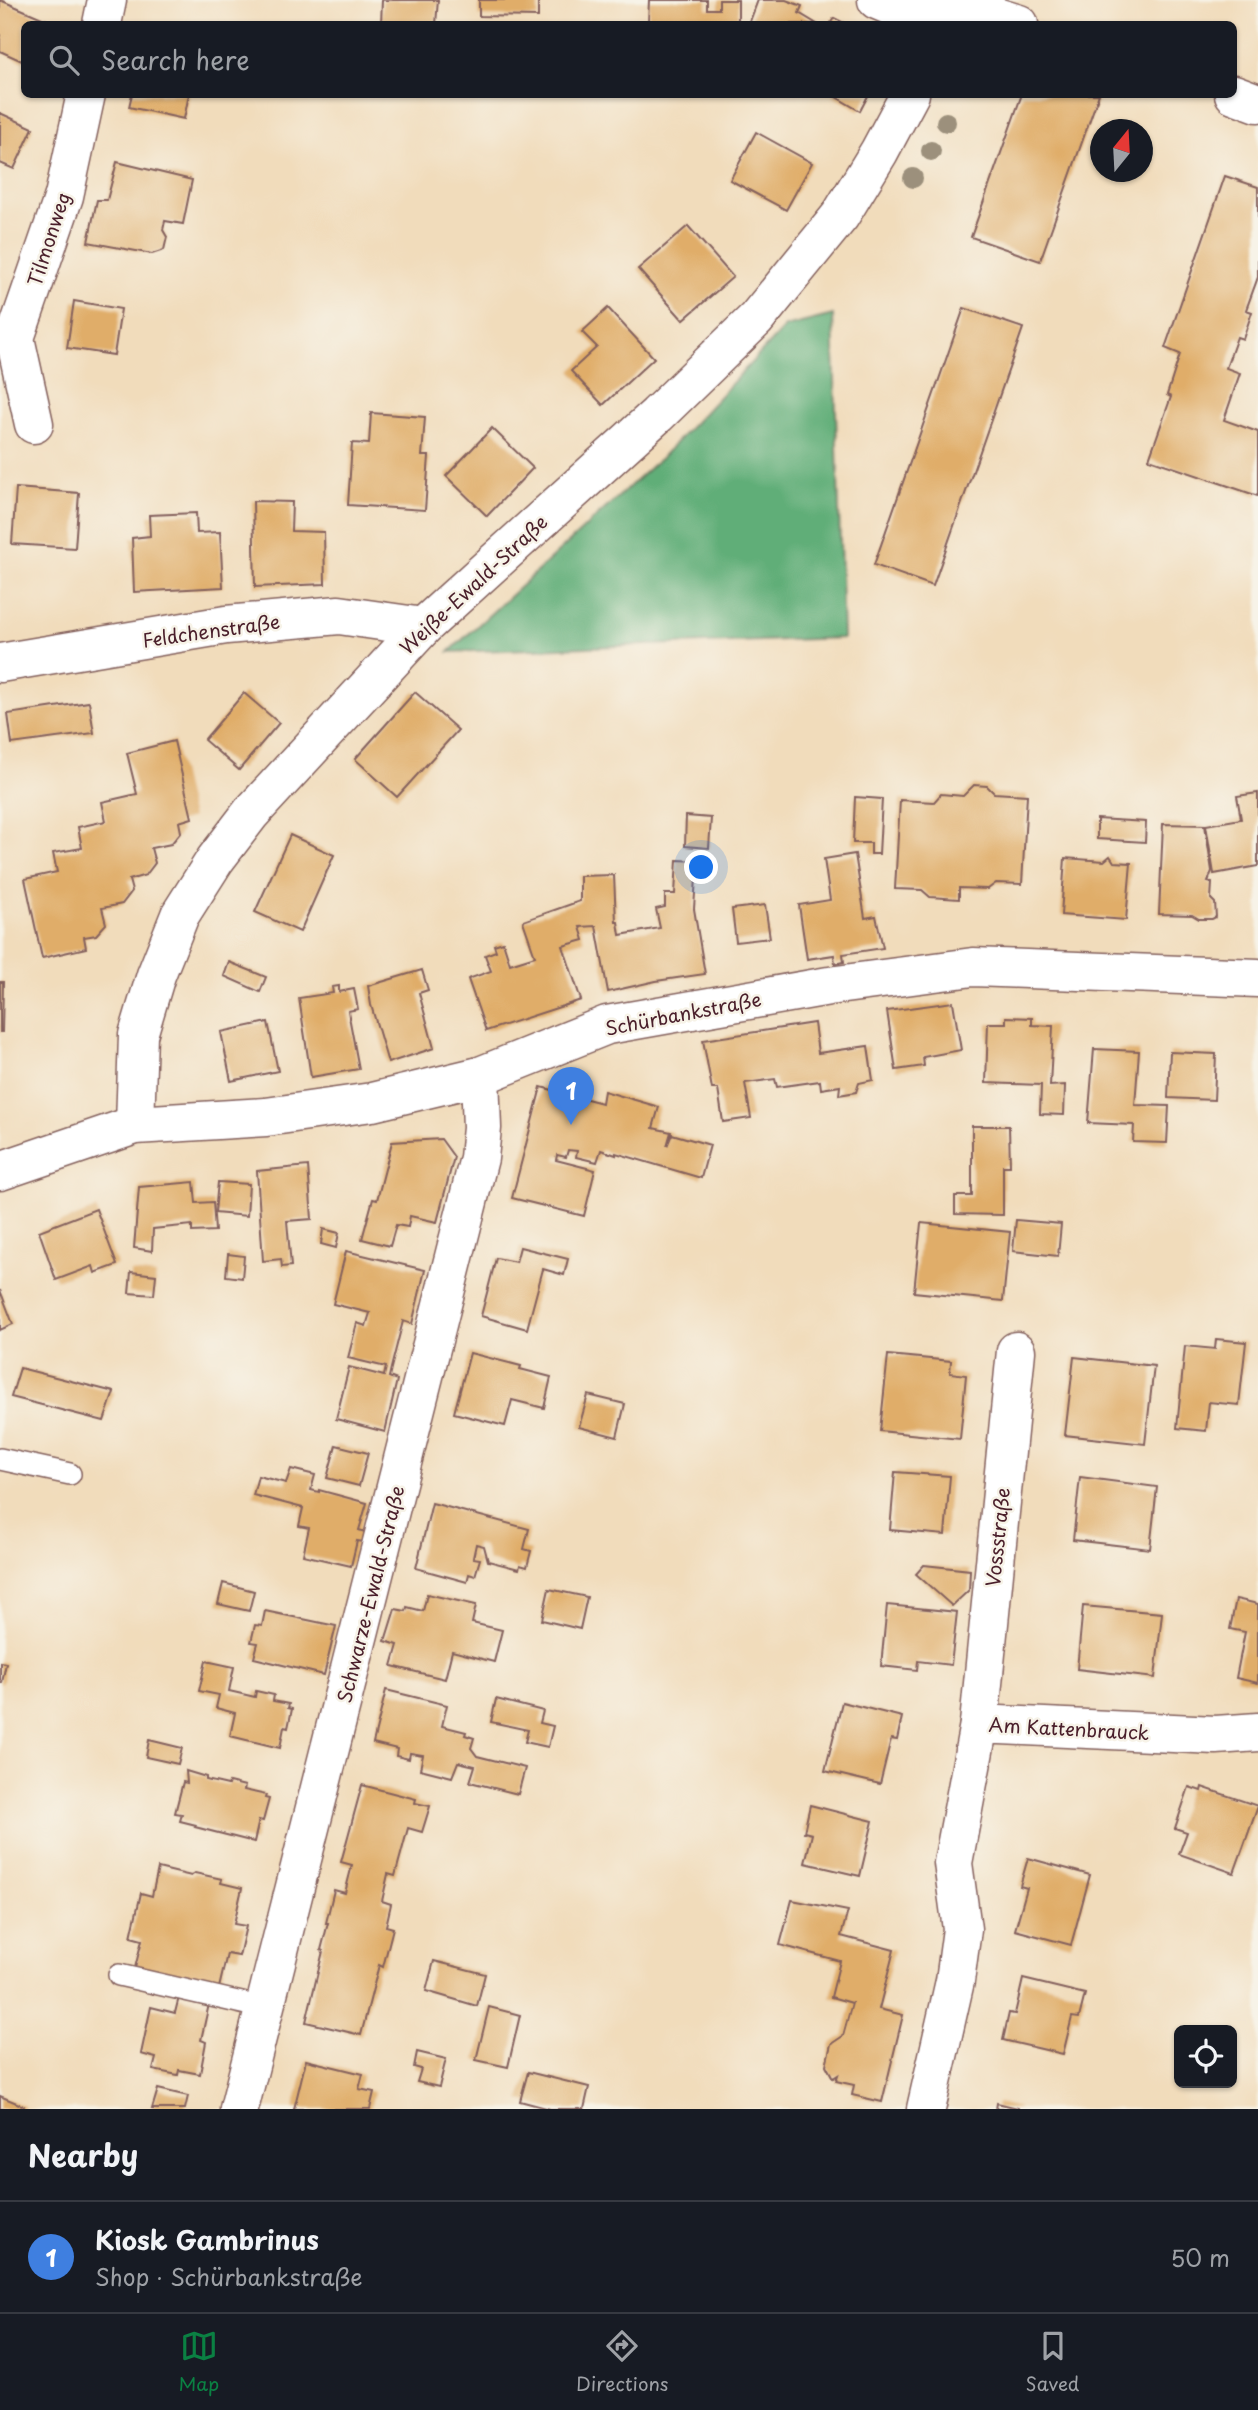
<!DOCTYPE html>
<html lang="en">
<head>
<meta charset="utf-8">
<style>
	:root { --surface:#171b24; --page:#20242c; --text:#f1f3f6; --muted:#9ea1a6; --line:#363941; --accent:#0b8043 }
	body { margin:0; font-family:"Playpen Sans",sans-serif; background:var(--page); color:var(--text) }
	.controls { position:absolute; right:21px; bottom:21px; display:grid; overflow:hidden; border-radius:10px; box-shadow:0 2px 5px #0004 }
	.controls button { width:63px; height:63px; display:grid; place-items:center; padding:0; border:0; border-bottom:2px solid var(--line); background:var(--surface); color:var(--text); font:35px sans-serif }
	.compass { position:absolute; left:1090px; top:119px; width:63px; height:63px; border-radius:50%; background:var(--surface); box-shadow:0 2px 5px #0004; rotate:18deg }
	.you { position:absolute; left:702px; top:868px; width:24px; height:24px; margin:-18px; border:5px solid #fff; border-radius:50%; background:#1a73e8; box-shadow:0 0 0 10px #1a73e833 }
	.badge { display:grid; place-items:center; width:46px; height:46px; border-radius:50%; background:var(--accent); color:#fff; font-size:23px; font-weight:700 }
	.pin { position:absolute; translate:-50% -58px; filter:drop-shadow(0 2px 4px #0008) }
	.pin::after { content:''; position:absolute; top:37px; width:24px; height:21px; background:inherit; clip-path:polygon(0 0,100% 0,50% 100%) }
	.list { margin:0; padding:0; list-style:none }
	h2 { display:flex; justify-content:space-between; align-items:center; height:91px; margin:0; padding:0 28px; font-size:30px }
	h2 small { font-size:23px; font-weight:400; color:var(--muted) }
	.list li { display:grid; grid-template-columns:46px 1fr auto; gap:21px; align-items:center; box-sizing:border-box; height:112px; padding:0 28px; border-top:2px solid var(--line) }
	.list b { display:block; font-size:26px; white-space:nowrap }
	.list p { margin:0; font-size:23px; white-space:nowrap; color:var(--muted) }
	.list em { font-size:23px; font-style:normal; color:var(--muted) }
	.icon { flex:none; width:38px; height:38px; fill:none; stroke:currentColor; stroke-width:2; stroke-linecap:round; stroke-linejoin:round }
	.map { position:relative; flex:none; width:1258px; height:2109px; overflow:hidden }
	.search { position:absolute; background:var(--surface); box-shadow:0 2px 5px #0004; left:21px; right:21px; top:21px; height:77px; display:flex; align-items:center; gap:18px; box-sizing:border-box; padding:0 24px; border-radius:10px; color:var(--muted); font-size:26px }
	.sheet { height:203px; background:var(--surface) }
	nav { display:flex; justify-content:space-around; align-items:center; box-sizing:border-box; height:98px; border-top:2px solid var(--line); background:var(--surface); font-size:19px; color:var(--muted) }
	nav a { display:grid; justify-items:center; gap:4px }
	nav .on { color:var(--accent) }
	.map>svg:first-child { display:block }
</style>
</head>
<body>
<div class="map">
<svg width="1258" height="2109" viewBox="0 0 1258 2109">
	<rect width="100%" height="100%" fill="#f7f3e8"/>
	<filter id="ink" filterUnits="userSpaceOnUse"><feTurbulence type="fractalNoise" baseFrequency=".0143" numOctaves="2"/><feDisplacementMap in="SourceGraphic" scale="14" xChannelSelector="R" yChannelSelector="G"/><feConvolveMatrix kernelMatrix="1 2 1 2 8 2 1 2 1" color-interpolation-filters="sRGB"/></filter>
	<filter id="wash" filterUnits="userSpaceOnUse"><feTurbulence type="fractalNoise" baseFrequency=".00686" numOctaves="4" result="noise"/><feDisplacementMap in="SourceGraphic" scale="28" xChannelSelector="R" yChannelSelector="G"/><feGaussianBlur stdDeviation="1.57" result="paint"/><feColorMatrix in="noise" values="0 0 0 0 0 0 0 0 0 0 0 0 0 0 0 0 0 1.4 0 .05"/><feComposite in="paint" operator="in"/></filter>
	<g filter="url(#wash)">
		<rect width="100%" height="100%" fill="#f1dcbb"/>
		<path fill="#60ae78" stroke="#556652" stroke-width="2" d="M833,315L843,638L449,652L664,455L785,327Z"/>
		<g id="blocks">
			<g fill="#e0ad69">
				<path d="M0,0L56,24H24V62L0,51Z"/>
				<path d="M382,0H438L436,24H381Z"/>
				<path d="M479,0H538V17L479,16Z"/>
				<path d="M649,0H707V9H719V0H738V21H718V24H648Z"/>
				<path d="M758,0H786L802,6L799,13L817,24H749Z"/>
				<path d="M834,18L846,24H830Z"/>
				<path d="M132,94H189L184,119L129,107Z"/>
				<path d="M831,94H869L860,111Z"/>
				<path d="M1022,94H1099L1040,261L971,237Z"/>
				<path d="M0,113L33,128L14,169L0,163Z"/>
				<path d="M756,132L812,163L786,210L730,180Z"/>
				<path d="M117,162L192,180L183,224L165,221L163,230L167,237L164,250L152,254L88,242L97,200H107Z"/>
				<path d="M1225,176L1258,187V277L1246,310L1252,312L1243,339L1237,337L1226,368L1240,373L1224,420L1258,432V496L1149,459L1171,397L1167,395L1180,354L1165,348Z"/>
				<path d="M688,226L733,277L683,320L638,269Z"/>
				<path d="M74,301L121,309L114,355L67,348Z"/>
				<path d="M608,308L654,358L603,405L571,371L597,347L582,332Z"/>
				<path d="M964,308L1023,328L933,586L874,565Z"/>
				<path d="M371,413L425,417L422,456H429L425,510L348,505L352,443L369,444Z"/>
				<path d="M492,428L533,468L487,516L446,476Z"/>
				<path d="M16,488L79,493L75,548L12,544Z"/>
				<path d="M253,501L292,502L291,531L324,532L325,584L255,587Z"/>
				<path d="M196,513L197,533L220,532L223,587L134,592L132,538L150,536L149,515Z"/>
				<path d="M415,692L458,730L397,797L355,759Z"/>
				<path d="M244,693L279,723L239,770L204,740Z"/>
				<path d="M89,702L94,733L12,744L8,714Z"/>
				<path d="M174,741L192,818L179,822L181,832L171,844L151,848L155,863L146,875L129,880L132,891L122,904L102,908L106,924L96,935L84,937L86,948L42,958L25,879L57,872L53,853L82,848L78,827L106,821L102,802L137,794L127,753Z"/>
				<path d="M974,785L987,786L994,793L1027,795L1022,884L996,883L988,889L959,888V899L930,897L922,890L895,889L900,800L934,802L941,794L963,796Z"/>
				<path d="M1258,793V866L1214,874L1206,825L1241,819L1237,796Z"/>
				<path d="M855,797L882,799L879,854H871V843H853Z"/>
				<path d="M686,816L711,818L709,848L685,846Z"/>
				<path d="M1097,819L1146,822L1145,842L1097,839Z"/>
				<path d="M1163,824L1205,825L1212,871L1208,882L1212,883L1211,899L1215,903L1216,917L1212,919H1199L1192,915L1159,914Z"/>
				<path d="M290,835L334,855L300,932L255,912Z"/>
				<path d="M855,854L865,918L876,916L883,948L843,954L844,962L835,964L834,955L807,959L799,905L830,900L824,859Z"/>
				<path d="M1110,856L1114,862L1131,863L1126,920L1061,915L1065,858L1104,861Z"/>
				<path d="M677,860L697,861L694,909L705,974L656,981L608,992L596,926L580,927L584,940L563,946L581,1000L486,1031L468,979L491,971L485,955L496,951L494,945L503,942L510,964L535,956L523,921L580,901V876L614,875L616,922H618L620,935L660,928L656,909L665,907V894H675Z"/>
				<path d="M765,905L770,938L736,942L732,909Z"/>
				<path d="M229,962L266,977L260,992L224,976Z"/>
				<path d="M422,970L428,990L419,993L434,1048L388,1063L371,1005L368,986Z"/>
				<path d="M0,982H3L2,1032H0Z"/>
				<path d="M339,986V992L354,989L358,1009L348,1011L359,1069L311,1077L299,998L333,993L332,987Z"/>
				<path d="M953,1002L961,1050L923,1057L924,1066L896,1070L887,1011Z"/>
				<path d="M1006,1017L1032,1018V1025L1053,1026L1050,1086L1065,1085L1064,1115L1040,1114L1041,1085L986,1083L988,1023H1006Z"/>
				<path d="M268,1022L278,1071L231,1081L221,1032Z"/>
				<path d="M814,1023L818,1053L868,1046L873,1080L859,1083L856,1092L839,1095L840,1086L821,1089L820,1081L777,1087L775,1079L745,1083L751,1118L723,1122L718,1089H712L703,1040Z"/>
				<path d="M1094,1049L1139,1051L1135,1105L1169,1106L1167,1143L1133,1142L1134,1125L1088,1123Z"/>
				<path d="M1170,1052L1216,1054L1214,1100L1168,1098Z"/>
				<path d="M541,1087L602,1103L604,1091L659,1107L653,1128L671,1132L667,1146L672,1134L710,1145L701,1178L616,1153V1155L601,1150L597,1162L576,1157L577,1151L568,1150L566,1157L557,1155L556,1160L595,1170L584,1216L512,1198Z"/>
				<path d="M972,1126H1009L1010,1166H1003V1215L955,1214V1196H972Z"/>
				<path d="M441,1139L454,1157L437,1222L410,1216L408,1227L396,1225L390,1246L362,1239L373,1199L377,1200L392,1142Z"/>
				<path d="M308,1166L312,1219L287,1221L291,1266L282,1267L281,1259L263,1261L257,1171Z"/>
				<path d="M194,1182L196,1203L213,1202L215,1231L192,1232V1225L153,1229L152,1251L134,1248L139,1187Z"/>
				<path d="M218,1182L249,1184L247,1216L215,1213Z"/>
				<path d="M96,1209L117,1265L95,1273L93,1266L56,1280L39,1231Z"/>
				<path d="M1016,1220L1061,1224L1058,1256L1013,1251Z"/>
				<path d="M921,1223L1010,1232L1003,1301L914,1292Z"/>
				<path d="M323,1229L339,1233L336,1248L321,1244Z"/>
				<path d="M520,1247L568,1259L564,1275L543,1269L527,1329L481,1316L496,1258L516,1262Z"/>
				<path d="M346,1251L425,1270L412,1324L403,1321L391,1368L389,1377L397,1380L385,1432L336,1419L349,1367L384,1376L386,1367L348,1358L357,1323L366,1326L370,1313L333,1304Z"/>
				<path d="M228,1254L244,1256L242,1278L226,1276Z"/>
				<path d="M131,1272L156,1275L154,1295L129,1293Z"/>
				<path d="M0,1290L13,1324L0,1330Z"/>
				<path d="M1216,1339L1246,1342L1239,1405L1209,1402L1206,1431L1177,1428L1185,1346L1215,1349Z"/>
				<path d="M470,1353L521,1366L520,1369L551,1377L544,1408L512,1400L505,1426L454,1413Z"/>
				<path d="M888,1355L951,1361L950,1373L966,1375L960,1439L880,1431Z"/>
				<path d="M1074,1357L1154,1366L1145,1444L1065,1435Z"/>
				<path d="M20,1368L114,1392L104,1421L11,1397Z"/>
				<path d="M588,1395L625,1404L617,1437L579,1427Z"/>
				<path d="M336,1445L368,1453L359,1486L327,1478Z"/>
				<path d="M291,1469L315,1475L311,1490L319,1492V1490L367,1503L359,1530L365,1532L363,1542L357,1541L351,1566L303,1555L309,1528L299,1526L303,1508L253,1495L258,1476L286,1483Z"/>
				<path d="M895,1472L950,1476L945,1535L890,1530Z"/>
				<path d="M1080,1477L1157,1487L1150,1549L1073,1540Z"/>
				<path d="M432,1503L529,1529L524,1549L531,1551L527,1567L520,1565L519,1569L488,1561L484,1546L476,1544L473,1558L480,1559L475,1576L469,1574L467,1582L416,1568Z"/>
				<path d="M924,1565L970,1570L969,1590L952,1606L916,1574Z"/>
				<path d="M223,1583L254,1591L249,1611L218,1604Z"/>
				<path d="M549,1589L587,1597L580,1629L542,1620Z"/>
				<path d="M427,1594L476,1605L472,1623L502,1630L494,1662L452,1651L445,1679L392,1666L398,1645L385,1641L395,1609L406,1611L407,1607L423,1611Z"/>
				<path d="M1236,1599L1258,1604V1683L1236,1678L1245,1632L1230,1629Z"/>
				<path d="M887,1605L957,1612L951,1665L918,1661L917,1670L881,1666Z"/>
				<path d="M1083,1606L1162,1613L1155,1678L1077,1669Z"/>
				<path d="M265,1611L336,1626L324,1675L254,1658L258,1643L251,1642L255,1625L262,1626Z"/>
				<path d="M206,1661L234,1667L229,1691L255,1697L256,1691L274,1695L273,1701L289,1704L288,1708L292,1709L288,1728L284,1727L280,1748L230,1736L235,1713L216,1708L219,1695L199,1691Z"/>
				<path d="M0,1662L6,1663L2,1683H0Z"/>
				<path d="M386,1690L447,1705L442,1726L466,1732L465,1735L474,1738L471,1748L477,1756L525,1768L518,1794L470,1782L475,1766L458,1762L452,1777L420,1769L423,1755L410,1753L409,1759L396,1756L397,1749L373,1743Z"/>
				<path d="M496,1699L543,1711L540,1723L553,1726L548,1747L525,1742L528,1730L491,1722Z"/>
				<path d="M842,1702L902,1717L897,1740L891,1739L880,1784L825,1771Z"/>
				<path d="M149,1740L182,1748L178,1764L146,1757Z"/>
				<path d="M186,1771L206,1777V1780L228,1785L229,1782L245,1786L244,1790L266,1795L265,1798L269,1799L263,1821L259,1820L254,1842L195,1827L196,1825L180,1821L182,1814L175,1813L183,1782L187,1783Z"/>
				<path d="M362,1785L416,1799L415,1803L430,1806L422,1832L408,1828L395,1876L388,1874L382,1901L391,1904L386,1926L393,1928L383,1967L379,1965L361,2035L306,2022L323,1951L321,1950L328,1923H326L334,1890L345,1893L352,1865L341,1862Z"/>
				<path d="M1189,1787L1201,1791L1202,1787L1258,1806L1234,1873L1179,1854L1187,1832L1175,1828Z"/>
				<path d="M810,1805L873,1821L860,1876L805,1863L812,1834L804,1832Z"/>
				<path d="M1028,1858L1090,1875L1071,1945L1015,1930L1027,1888L1020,1886Z"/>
				<path d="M158,1868L191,1876L195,1873L222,1879L221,1883L242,1888L234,1924L246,1926L239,1956L227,1954L219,1988L135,1968L142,1940L131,1937L141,1893L152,1896Z"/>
				<path d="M792,1900L848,1911L841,1936L894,1950L879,2009L903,2015L882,2102L852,2095L854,2085L836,2081L838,2075L833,2078L826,2065L831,2044L843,2036L852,2003L831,1997L840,1961L780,1945Z"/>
				<path d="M434,1961L485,1974L477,2006L426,1991Z"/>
				<path d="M1023,1979L1085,1994L1079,2018L1072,2017L1063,2054L1003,2040L1009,2013L1015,2014Z"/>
				<path d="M179,1997L209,2004L201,2040L206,2042L200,2074L179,2070L178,2075L153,2070L156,2058L141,2054L151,2007L175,2013Z"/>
				<path d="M489,2007L520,2015L508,2067L476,2060Z"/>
				<path d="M417,2052L446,2059L439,2087L417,2082L421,2069L414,2067Z"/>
				<path d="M306,2060L363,2074L359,2089L374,2092L370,2109H294Z"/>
				<path d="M528,2072L589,2087L584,2109H550L520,2101Z"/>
				<path d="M158,2089L188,2096L185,2109H152Z"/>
				<path d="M0,2096L24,2106L23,2109H0Z"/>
				<path d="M997,2103L1018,2108V2109H996Z"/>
			</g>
		</g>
	</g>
	<g filter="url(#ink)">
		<use href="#blocks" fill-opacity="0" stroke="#84615d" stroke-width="2"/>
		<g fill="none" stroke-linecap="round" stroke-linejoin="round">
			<g stroke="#84615d" stroke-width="24">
				<g id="service">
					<path d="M0,1459L70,1474"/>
					<path d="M119,1975L264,2008"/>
				</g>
			</g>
			<g stroke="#84615d" stroke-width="41">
				<g id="minor">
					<path d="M877,0L934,24"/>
					<path d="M947,2L1019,24"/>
					<path d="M102,24L107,0"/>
					<path d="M1234,94L1258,103"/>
					<path d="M34,424L15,338L64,196L86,94"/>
					<path d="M0,663L226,625L339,615L423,627"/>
					<path d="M135,1125L138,1035L156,975L180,915L215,860L251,813L423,627L657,415L756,319L840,216L879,152L910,94"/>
					<path d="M979,1724L1016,1351"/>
					<path d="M239,2109L479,1158L482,1128L480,1076"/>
					<path d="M926,2109L955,1981L962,1929L953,1863L979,1724L1216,1735L1258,1732"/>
				</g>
			</g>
			<g stroke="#84615d" stroke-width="41">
				<path id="tertiary" d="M0,1171L135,1125L266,1117L372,1102L480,1076L607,1025L829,986L973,967L1258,978"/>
			</g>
			<use href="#service" stroke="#fff" stroke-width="21"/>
			<use href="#minor" stroke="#fff" stroke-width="38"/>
			<use href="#tertiary" stroke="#fff" stroke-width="38"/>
		</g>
		<g fill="#9c907c">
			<circle cx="946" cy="122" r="10"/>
			<circle cx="931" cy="151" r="10"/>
			<circle cx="913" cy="178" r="10"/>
		</g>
	</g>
	<g text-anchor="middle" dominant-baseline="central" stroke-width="5" stroke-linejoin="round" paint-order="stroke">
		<g font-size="19" fill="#4a1f2b" stroke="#f7f3e8">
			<text transform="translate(48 239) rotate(-72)">Tilmonweg</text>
			<text transform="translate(473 584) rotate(-43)">Weiße-Ewald-Straße</text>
			<text transform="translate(211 630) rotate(-8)">Feldchenstraße</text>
			<text transform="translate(683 1013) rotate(-11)">Schürbankstraße</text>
			<text transform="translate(997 1537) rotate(-84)">Vossstraße</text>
			<text transform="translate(370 1594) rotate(-76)">Schwarze-Ewald-Straße</text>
			<text transform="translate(1069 1728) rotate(3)">Am Kattenbrauck</text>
		</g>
	</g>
</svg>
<div class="controls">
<button><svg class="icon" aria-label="locate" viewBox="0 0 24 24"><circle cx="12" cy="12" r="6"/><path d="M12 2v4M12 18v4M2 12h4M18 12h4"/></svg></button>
</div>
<svg class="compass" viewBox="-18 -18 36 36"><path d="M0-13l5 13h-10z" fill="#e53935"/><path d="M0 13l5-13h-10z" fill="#9ea1a6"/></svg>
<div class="you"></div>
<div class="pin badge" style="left:571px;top:1125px;background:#3f7fe0">1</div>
<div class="search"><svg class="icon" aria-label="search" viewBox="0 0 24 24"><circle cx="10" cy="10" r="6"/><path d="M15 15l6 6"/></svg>Search here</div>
</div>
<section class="sheet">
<h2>Nearby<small></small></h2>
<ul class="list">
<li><span class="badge" style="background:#3f7fe0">1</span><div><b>Kiosk Gambrinus</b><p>Shop · Schürbankstraße</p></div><em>50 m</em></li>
</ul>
</section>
<nav>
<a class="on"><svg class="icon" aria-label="map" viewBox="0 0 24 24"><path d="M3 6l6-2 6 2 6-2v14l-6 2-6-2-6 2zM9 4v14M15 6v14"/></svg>Map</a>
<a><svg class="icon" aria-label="directions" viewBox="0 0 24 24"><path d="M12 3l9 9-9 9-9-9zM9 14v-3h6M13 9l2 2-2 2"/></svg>Directions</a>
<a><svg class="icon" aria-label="saved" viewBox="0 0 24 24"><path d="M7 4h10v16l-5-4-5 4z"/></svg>Saved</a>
</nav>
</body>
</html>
